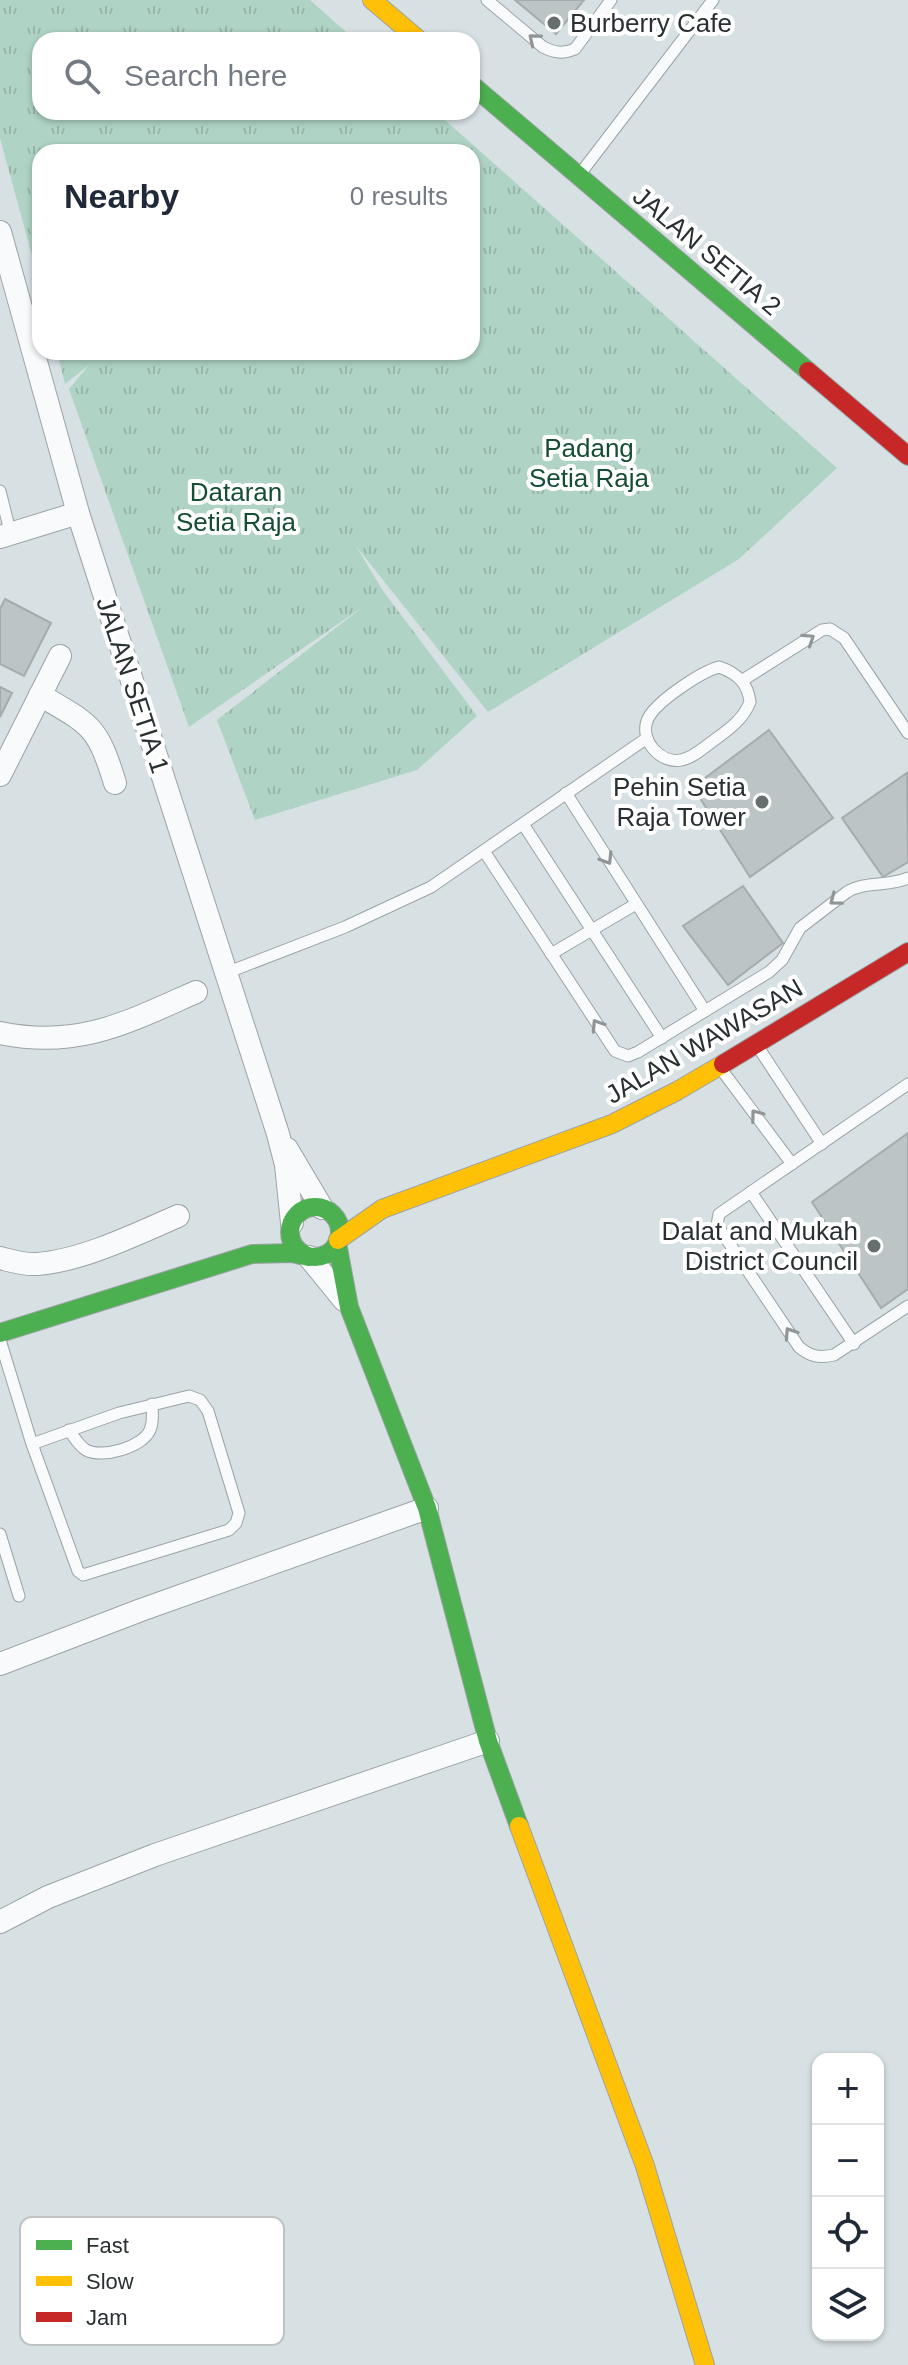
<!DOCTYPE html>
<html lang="en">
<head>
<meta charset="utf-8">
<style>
	:root { --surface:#fff; --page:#f2f2f3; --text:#1f2937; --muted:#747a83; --line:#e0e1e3 }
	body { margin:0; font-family:Helvetica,sans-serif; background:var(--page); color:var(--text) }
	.controls { position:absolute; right:24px; bottom:24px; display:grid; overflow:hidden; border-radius:16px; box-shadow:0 2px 6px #0004 }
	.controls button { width:72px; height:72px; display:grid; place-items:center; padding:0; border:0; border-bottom:2px solid var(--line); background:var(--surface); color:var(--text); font:40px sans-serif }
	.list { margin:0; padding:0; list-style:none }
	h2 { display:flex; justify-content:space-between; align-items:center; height:104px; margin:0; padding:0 32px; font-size:34px }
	h2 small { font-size:26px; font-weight:400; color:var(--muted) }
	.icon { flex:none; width:44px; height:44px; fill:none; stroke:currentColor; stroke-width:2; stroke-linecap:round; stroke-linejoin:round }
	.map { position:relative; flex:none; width:908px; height:2365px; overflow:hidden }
	.search { position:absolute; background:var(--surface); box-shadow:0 2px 6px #0004; left:32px; top:32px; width:448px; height:88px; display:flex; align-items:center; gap:20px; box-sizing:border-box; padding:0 28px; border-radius:24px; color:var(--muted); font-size:30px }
	.panel { position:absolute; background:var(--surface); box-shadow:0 2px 6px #0004; left:32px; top:144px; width:448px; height:216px; border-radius:24px }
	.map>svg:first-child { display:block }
</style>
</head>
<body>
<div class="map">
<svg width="908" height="2365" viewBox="0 0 908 2365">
	<defs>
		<pattern id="grass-tufts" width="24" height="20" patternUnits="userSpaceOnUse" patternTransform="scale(2)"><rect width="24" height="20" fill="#afd3c4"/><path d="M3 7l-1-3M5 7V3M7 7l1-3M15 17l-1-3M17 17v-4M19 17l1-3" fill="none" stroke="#97b5a9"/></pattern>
	</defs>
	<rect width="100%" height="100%" fill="#d7e0e3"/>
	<path fill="url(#grass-tufts)" d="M0,0H310L355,40H40V112H436L837,468L739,559L488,712L356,546L383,591L477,716L417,770L255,820L217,720L364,606L189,727L69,389L89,365L65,384L57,352H472V152H40V285L0,138Z"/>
	<g fill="#bdc4c5" stroke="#a4acad" stroke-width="2">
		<path d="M515,0H584L556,34Z"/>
		<path d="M5,599L51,623L24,676L0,664V609Z"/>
		<path d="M0,687L12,693L0,717Z"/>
		<path d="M769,730L833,818L750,877L693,787Z"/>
		<path d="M907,773L908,862L883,877L842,818Z"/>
		<path d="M743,886L783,943L728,985L683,926Z"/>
		<path d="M908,1133V1289L881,1308L812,1202Z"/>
	</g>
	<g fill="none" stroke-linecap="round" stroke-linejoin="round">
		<g stroke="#9ca3a5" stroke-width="13">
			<g id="lane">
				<path d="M487,0L543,47C555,53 563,54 575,49L611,0"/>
				<path d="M580,174L713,0"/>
				<path d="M0,491L11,535"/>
				<path d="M719,667C737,673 748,683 750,702C743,720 728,730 713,741C703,748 693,758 681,760C661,764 640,741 647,721C653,703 701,672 719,667Z"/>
				<path d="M743,680L822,630L830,629L844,638L908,733"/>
				<path d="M523,824L662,1038"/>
				<path d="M484,851L615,1051L628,1056L638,1052L705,1011L566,793"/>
				<path d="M551,954L636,904"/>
				<path d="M226,973L345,927L431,887L647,738"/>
				<path d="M705,1011L769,972L782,960L800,928L847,892C865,881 888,887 908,878"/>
				<path d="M756,1044L822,1144"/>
				<path d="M721,1069L792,1164"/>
				<path d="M908,1084L719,1214L717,1225L799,1347C811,1357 819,1358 834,1355L908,1306"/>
				<path d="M751,1192L854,1344"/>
				<path d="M0,1340L32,1444L78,1571L83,1575L229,1530L236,1523L239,1513L208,1411L200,1400L189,1396L119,1413L32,1444"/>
				<path d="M69,1430C74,1437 79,1446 86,1450C102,1459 143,1447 150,1430C154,1421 152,1412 152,1404"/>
				<path d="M0,1534L19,1596"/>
			</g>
		</g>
		<g stroke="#9ca3a5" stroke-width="24">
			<g id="street">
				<path d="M0,232L78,513L278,1134L286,1165L292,1223"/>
				<path d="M0,537L78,513"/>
				<path d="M40,695C91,725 97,725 115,783"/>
				<path d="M0,775L60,656"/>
				<path d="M0,1033C78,1049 126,1023 196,992"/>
				<path d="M287,1149L322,1208"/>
				<path d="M309,1257L344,1300"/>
				<path d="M0,1258C12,1261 24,1265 37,1264C81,1261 137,1234 178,1216"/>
				<path d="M0,1664L141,1610L427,1508"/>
				<path d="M0,1922L48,1897L155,1855L488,1741"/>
			</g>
		</g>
		<g stroke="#9ca3a5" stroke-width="20">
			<g id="fast">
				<path d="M472,85L808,371"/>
				<circle cx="315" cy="1232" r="25"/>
				<path d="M337,1243L349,1307L427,1508L488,1741L519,1826"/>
				<path d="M0,1333L252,1254L292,1253L309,1257"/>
			</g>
		</g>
		<g stroke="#9ca3a5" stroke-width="20">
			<g id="slow">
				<path d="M372,0L419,40"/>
				<path d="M338,1240L382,1209L612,1124L677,1091L723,1064"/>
				<path d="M519,1826L645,2166L705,2365"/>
			</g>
		</g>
		<g stroke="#9ca3a5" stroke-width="20">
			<g id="jam">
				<path d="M808,371L908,456"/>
				<path d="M723,1064L908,952"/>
			</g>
		</g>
		<use href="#lane" stroke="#f9fafb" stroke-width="11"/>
		<use href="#street" stroke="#f9fafb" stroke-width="22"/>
		<use href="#fast" stroke="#4caf50" stroke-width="18"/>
		<use href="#slow" stroke="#ffc107" stroke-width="18"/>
		<use href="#jam" stroke="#c62828" stroke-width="18"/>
	</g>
	<defs><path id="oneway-chevron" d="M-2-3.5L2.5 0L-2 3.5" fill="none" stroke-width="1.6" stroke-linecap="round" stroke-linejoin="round" transform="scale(2)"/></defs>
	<g stroke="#919596">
		<use href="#oneway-chevron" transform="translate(534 39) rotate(-141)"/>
		<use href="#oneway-chevron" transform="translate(809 639) rotate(-33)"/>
		<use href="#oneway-chevron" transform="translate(607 859) rotate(58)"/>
		<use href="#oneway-chevron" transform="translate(835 900) rotate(143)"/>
		<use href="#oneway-chevron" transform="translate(597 1025) rotate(-123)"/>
		<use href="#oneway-chevron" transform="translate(756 1115) rotate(-127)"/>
		<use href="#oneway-chevron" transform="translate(790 1333) rotate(-124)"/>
	</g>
	<g fill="#666e70" stroke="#fff" stroke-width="3">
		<circle cx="554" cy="23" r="8"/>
		<circle cx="762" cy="802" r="8"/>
		<circle cx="874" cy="1246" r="8"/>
	</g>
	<g text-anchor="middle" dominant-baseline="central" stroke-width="8" stroke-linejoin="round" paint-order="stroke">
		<g font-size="26" fill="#293032" stroke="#fff" text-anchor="end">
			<text x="570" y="23" text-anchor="start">Burberry Cafe</text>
			<text x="746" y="787">Pehin Setia<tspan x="746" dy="30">Raja Tower</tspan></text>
			<text x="858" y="1231">Dalat and Mukah<tspan x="858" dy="30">District Council</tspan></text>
		</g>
		<g font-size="26" fill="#293032" stroke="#fff">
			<text transform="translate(707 251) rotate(40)">JALAN SETIA 2</text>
			<text transform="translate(133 685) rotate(72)">JALAN SETIA 1</text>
			<text transform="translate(704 1041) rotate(-30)">JALAN WAWASAN</text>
		</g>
		<g font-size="26" fill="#154d36" stroke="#fff">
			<text x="589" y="448">Padang<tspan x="589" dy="30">Setia Raja</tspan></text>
			<text x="236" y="492">Dataran<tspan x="236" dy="30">Setia Raja</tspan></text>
		</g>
	</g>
	<rect x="20" y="2217" width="264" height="128" rx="12" fill="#fff" stroke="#bfc1c2" stroke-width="2"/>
	<rect x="36" y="2240" width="36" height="10" fill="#4caf50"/>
	<rect x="36" y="2276" width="36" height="10" fill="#ffc107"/>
	<rect x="36" y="2312" width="36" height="10" fill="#c62828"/>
	<g font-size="22" fill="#293032">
		<text x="86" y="2253">Fast</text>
		<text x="86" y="2289">Slow</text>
		<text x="86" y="2325">Jam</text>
	</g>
</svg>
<div class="controls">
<button>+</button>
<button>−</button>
<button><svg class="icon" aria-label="locate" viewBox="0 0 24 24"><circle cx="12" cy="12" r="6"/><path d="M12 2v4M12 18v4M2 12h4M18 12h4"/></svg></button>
<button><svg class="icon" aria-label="layers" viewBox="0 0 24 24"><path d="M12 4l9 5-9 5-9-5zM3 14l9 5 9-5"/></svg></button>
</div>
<div class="search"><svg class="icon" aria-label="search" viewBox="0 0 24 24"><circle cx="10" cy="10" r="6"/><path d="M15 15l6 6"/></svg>Search here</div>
<section class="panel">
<h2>Nearby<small>0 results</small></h2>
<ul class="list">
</ul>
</section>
</div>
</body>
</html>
